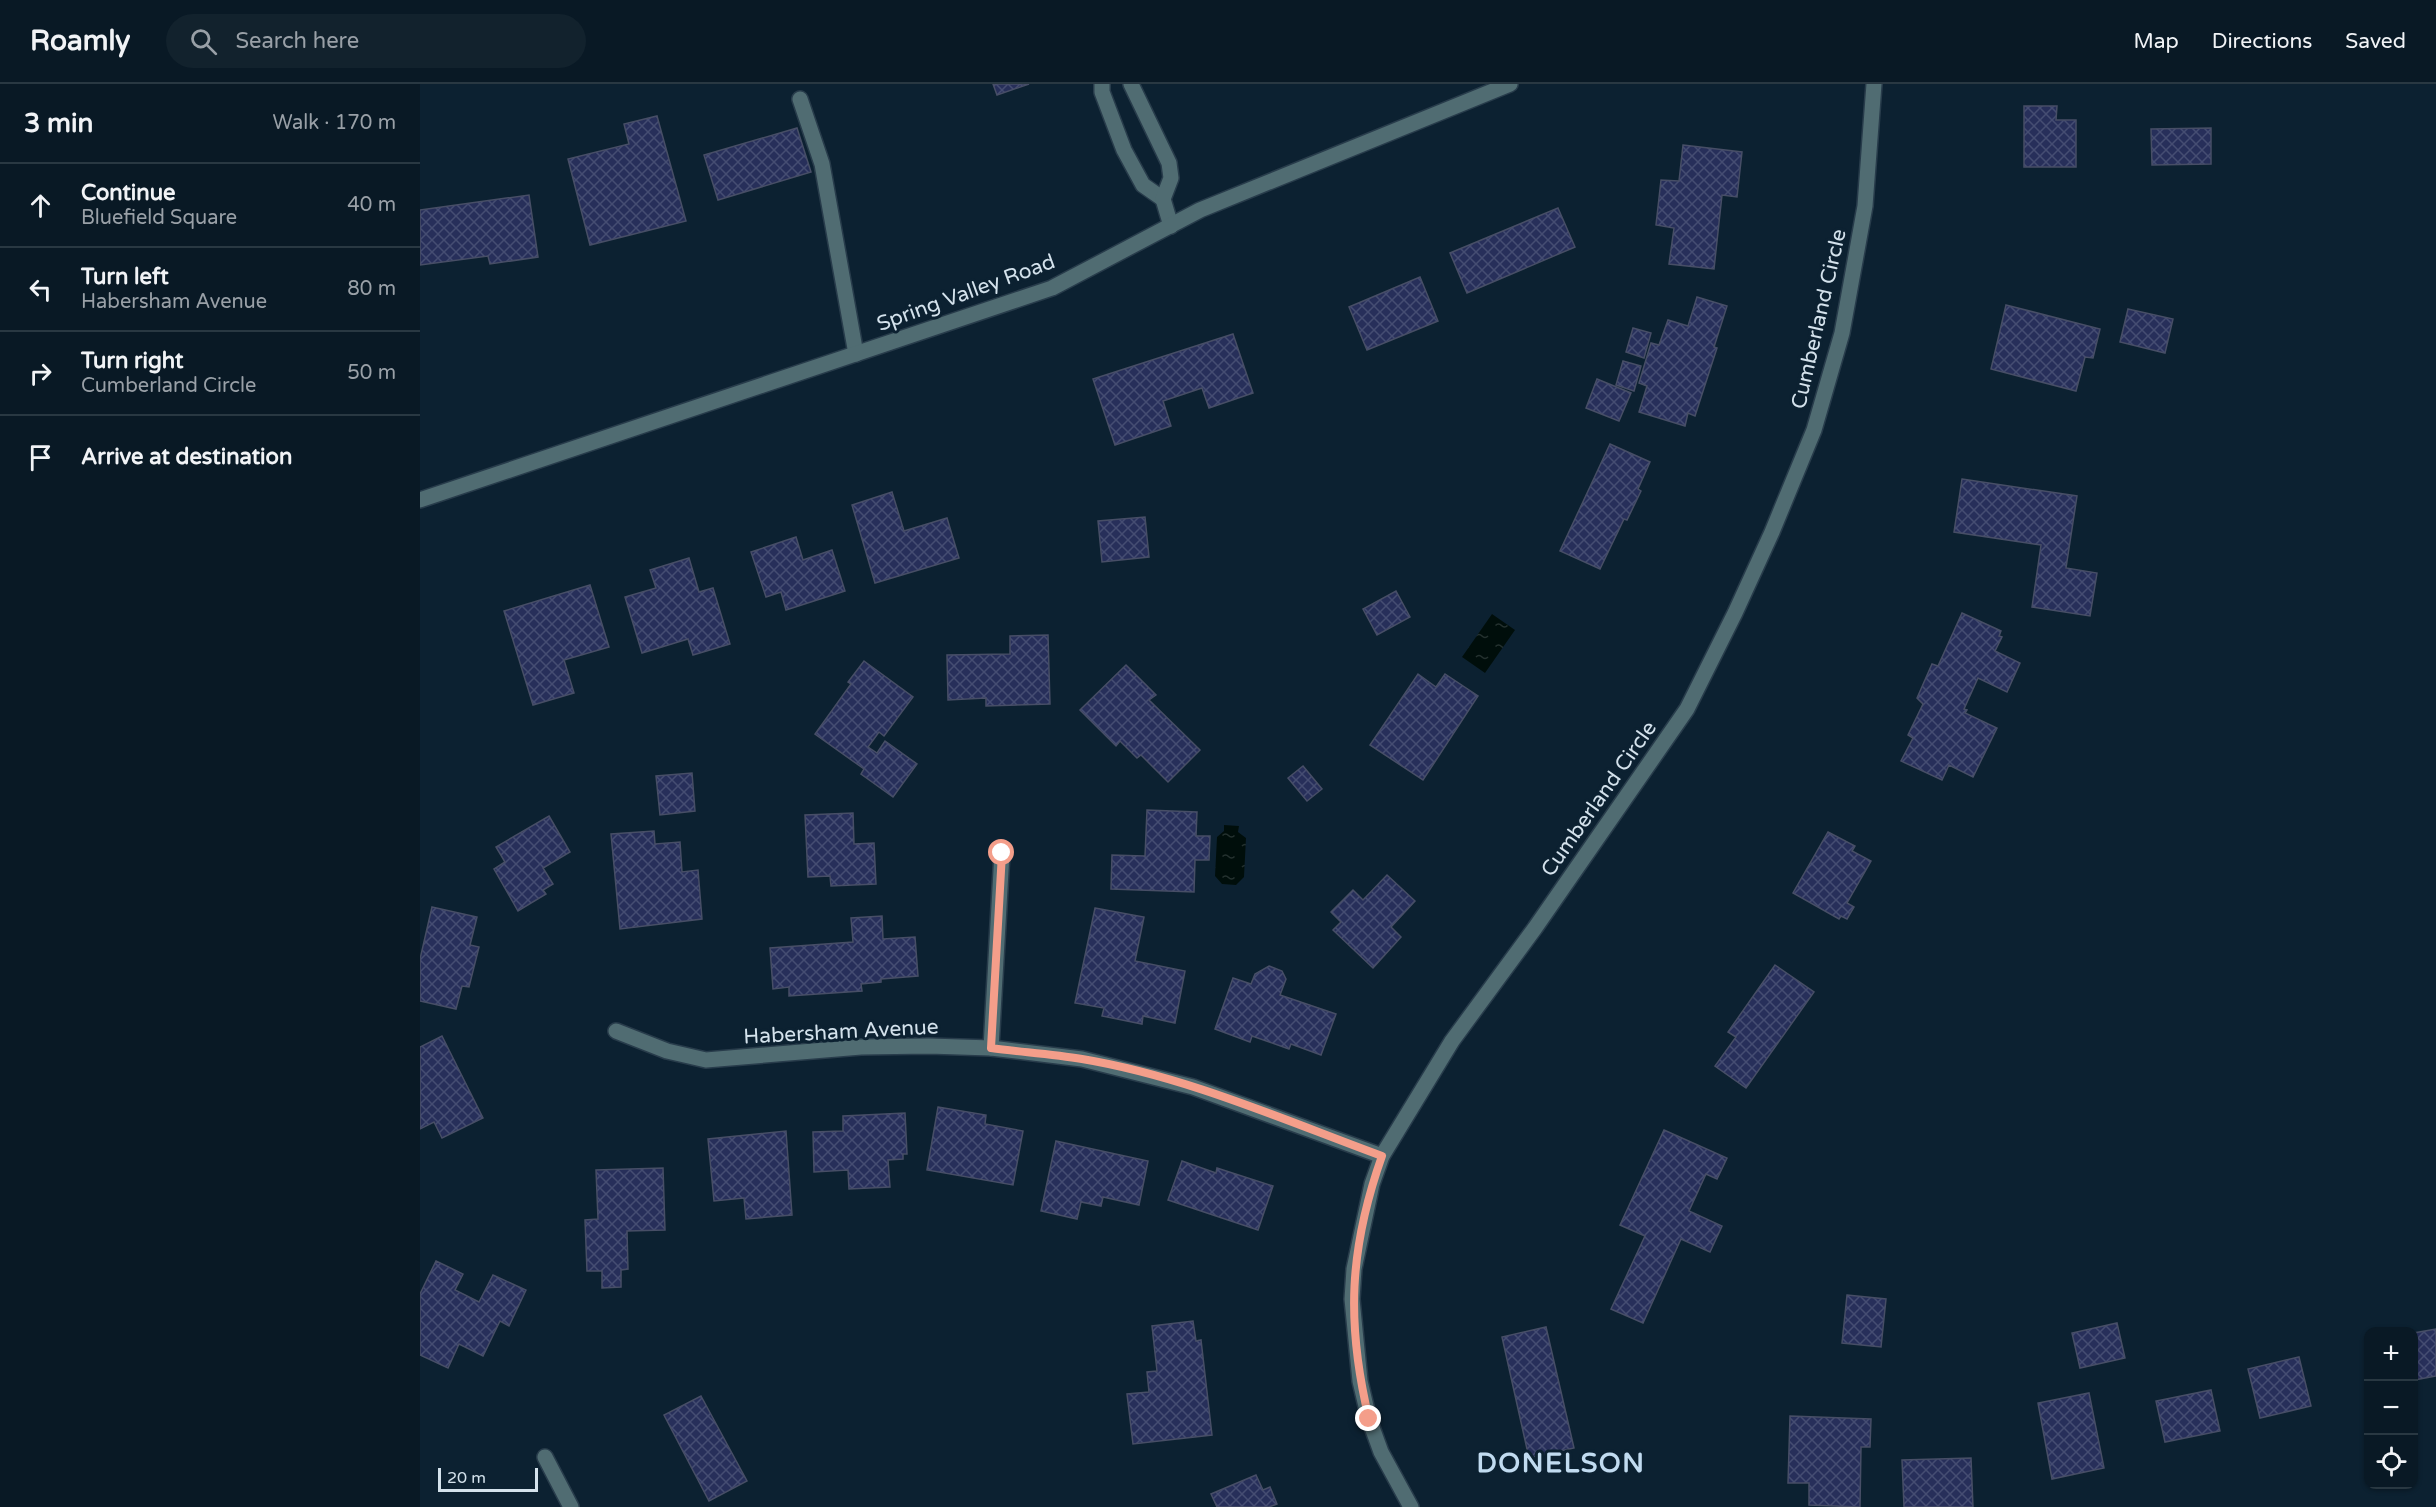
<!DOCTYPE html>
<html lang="en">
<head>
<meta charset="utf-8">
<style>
	:root { --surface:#091925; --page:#12222d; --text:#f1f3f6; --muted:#99a0a7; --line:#293842 }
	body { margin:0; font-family:"Varela Round",sans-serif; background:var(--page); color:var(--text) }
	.controls { position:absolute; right:18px; bottom:18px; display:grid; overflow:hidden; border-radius:12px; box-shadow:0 2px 4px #0004 }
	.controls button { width:54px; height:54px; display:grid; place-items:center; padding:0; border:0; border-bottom:2px solid var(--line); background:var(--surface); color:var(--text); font:30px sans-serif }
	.scale { position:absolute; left:18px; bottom:15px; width:100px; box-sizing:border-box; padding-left:6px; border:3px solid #d4e2ec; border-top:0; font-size:16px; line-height:21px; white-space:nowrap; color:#d4e2ec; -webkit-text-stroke:4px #0c2131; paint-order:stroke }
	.stop { position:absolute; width:18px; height:18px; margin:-14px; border:4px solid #f49e8a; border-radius:50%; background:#fff }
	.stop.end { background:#f49e8a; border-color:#fff; box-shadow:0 2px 6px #0008 }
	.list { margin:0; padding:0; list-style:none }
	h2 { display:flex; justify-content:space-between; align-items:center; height:78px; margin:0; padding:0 24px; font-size:26px }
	h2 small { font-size:20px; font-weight:400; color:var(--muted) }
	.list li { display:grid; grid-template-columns:39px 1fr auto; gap:18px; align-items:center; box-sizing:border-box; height:84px; padding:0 24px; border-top:2px solid var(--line) }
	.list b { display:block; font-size:22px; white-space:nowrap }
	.list p { margin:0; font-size:20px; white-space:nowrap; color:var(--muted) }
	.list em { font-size:20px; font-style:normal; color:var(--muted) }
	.icon { flex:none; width:33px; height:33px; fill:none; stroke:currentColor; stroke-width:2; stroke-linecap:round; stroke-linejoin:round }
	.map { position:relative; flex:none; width:2016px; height:1423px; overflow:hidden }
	header { display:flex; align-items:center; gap:36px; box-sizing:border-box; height:84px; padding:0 30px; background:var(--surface); border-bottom:2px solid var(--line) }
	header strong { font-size:28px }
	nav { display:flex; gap:33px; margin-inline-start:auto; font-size:21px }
	.search { width:420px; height:54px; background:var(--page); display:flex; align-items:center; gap:15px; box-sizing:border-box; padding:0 21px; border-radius:33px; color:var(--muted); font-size:22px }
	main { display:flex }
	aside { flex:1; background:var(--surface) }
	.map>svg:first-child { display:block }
</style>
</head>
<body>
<header>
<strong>Roamly</strong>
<div class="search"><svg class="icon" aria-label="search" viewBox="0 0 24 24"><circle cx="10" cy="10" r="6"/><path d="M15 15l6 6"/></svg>Search here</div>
<nav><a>Map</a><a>Directions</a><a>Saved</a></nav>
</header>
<main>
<aside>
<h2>3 min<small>Walk · 170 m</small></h2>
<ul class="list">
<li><svg class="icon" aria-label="ahead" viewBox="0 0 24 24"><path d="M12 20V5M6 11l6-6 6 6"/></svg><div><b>Continue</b><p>Bluefield Square</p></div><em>40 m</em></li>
<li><svg class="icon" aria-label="left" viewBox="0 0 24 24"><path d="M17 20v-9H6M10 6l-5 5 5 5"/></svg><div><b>Turn left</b><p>Habersham Avenue</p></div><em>80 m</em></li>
<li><svg class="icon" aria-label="right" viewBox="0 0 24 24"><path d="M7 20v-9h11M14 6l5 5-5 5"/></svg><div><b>Turn right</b><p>Cumberland Circle</p></div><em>50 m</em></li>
<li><svg class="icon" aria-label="arrive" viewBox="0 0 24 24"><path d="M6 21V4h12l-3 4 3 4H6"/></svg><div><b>Arrive at destination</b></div></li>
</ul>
</aside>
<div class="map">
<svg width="2016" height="1423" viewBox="0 0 2016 1423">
	<defs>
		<pattern id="water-ripples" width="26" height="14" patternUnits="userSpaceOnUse" patternTransform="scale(1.5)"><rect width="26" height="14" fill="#000e0b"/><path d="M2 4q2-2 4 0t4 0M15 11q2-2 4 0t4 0" fill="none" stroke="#24312f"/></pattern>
		<pattern id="building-cross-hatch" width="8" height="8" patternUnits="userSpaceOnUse" patternTransform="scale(1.5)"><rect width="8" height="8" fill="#272f5a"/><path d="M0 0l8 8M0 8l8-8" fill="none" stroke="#454d72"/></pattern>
	</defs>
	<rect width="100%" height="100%" fill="#0c2131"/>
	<g fill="url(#water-ripples)">
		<path d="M1072,530L1095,546L1065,589L1042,573Z"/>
		<path d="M804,741L819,742L818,748L826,754L824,793L816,801L802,800L795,792L797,753L804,747Z"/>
	</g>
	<g fill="url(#building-cross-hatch)" stroke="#474e66" stroke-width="1.5">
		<path d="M573,0H609L577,11Z"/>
		<path d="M1604,22H1637L1636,36H1656V83H1604Z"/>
		<path d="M237,32L266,137L170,161L148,75L209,60L204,40Z"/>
		<path d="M377,44L391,88L298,116L284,71Z"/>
		<path d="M1791,44V80L1732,81L1731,45Z"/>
		<path d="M1263,61L1322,68L1317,113L1302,111L1294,185L1249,180L1254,144L1236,141L1241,96L1259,97Z"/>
		<path d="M109,111L118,173L70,180L68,172L0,181V126Z"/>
		<path d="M1138,124L1155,163L1047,209L1030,169Z"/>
		<path d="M1000,193L1018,237L947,266L929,223Z"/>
		<path d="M1277,213L1307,222L1294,263L1297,264L1275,332L1268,329L1265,342L1219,328L1227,302L1219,299L1231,259L1239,261L1248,236L1268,242Z"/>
		<path d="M1586,221L1680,245L1673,274L1665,273L1656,307L1571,285Z"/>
		<path d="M1708,225L1753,235L1745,269L1700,258Z"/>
		<path d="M1213,244L1231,249L1224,274L1206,268Z"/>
		<path d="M813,250L833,309L789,324L782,304L743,317L751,342L695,361L673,295Z"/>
		<path d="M1203,277L1221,282L1214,307L1196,301Z"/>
		<path d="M1177,295L1211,309L1199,337L1166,324Z"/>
		<path d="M1190,360L1230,378L1218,405L1221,407L1207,436L1204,435L1180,485L1140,467Z"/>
		<path d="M1542,395L1657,412L1646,484L1677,489L1670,532L1612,523L1621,461L1534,448Z"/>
		<path d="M472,408L484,447L527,434L539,474L455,499L432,421Z"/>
		<path d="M725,433L729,473L682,478L678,437Z"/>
		<path d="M376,453L383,476L412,466L425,507L366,526L361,508L346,513L331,468Z"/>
		<path d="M269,474L279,508L293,504L310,560L273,571L268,555L222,569L205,513L236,504L230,486Z"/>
		<path d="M170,501L189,563L144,576L154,609L113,621L84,527Z"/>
		<path d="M976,507L990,533L957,551L943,525Z"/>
		<path d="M1542,529L1581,547L1579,552L1582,553L1575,567L1600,579L1587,608L1558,594L1544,625L1547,626L1545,629L1577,644L1553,693L1529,681L1522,696L1481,677L1493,654L1488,651L1503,620L1497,614L1512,580L1518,582Z"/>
		<path d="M628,551L630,620L566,622V614L528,616L527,571L590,570V552Z"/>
		<path d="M444,577L493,613L464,652L459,648L448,663L457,669L465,657L497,680L473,713L441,690L444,685L395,650L431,600L428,598Z"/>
		<path d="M706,581L736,611L729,616L780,666L748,698L721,671L717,674L700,657L696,662L660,626Z"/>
		<path d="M998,590L1016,603L1025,590L1058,612L1003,696L950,661Z"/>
		<path d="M883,682L902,705L887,717L868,694Z"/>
		<path d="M272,689L275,727L240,731L236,692Z"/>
		<path d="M727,726L777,728L776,752H790L789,776H775L774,808L691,805L692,771L725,772Z"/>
		<path d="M433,729L434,760L454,759L456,800L411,802L410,792L388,793L385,731Z"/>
		<path d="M129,732L150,768L123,784L133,800L123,806L126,810L98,827L74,785L85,778L76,763Z"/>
		<path d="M234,747L235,760L260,758L262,788L278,786L282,835L200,845L191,750Z"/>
		<path d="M1408,748L1435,762L1432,767L1451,777L1427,819L1434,823L1427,835L1421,832L1419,835L1373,809Z"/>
		<path d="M967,791L995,817L971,843L981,853L953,884L913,846L921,838L911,828L933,806L943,816Z"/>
		<path d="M12,823L57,833L50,861L59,863L49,903L42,902L36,925L0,917V875Z"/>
		<path d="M675,824L724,833L715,877L765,887L755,939L723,932L722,940L682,932L684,924L655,919Z"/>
		<path d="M462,832L463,855L495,853L498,892L461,895V898L441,900L442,907L369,912V903L353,905L350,864L433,858L431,834Z"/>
		<path d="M1355,881L1394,908L1326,1004L1295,982L1316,953L1308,948Z"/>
		<path d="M849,882L862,887L866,895L860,911L916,930L901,971L871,960L869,965L832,952L830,958L795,945L813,894L831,900L835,890Z"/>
		<path d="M22,952L63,1034L22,1054L14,1038L0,1045V963Z"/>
		<path d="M518,1023L566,1031L565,1040L603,1047L593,1101L507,1086Z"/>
		<path d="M485,1029L487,1070H483V1075L468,1076L470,1103L429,1105L428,1086L394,1088L393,1048L423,1047V1032Z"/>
		<path d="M1244,1046L1307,1074L1297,1095L1286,1090L1269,1127L1302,1142L1290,1168L1261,1155L1223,1239L1191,1225L1225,1152L1200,1141Z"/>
		<path d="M366,1047L372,1131L326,1135L324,1114L294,1117L288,1055Z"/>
		<path d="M636,1057L728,1077L719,1121L683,1113L681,1122L661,1118L657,1135L621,1127Z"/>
		<path d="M762,1077L796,1089L797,1084L853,1102L838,1146L748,1116Z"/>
		<path d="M243,1084L245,1146L207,1147L208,1185L201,1186V1203L182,1204V1187H167L165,1136L178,1135L176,1086Z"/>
		<path d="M16,1177L43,1190L35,1206L59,1218L73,1191L106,1206L89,1242L80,1237L63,1272L39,1260L28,1284L0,1271V1210Z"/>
		<path d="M1427,1211L1466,1215L1461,1263L1422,1259Z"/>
		<path d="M773,1237L776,1257L781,1256L792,1351L713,1360L707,1310L729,1308L727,1288L737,1287L732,1242Z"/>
		<path d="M1697,1239L1705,1274L1660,1284L1652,1249Z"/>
		<path d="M1126,1243L1154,1364L1109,1374L1082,1253Z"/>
		<path d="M2016,1245V1292L1994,1296V1249Z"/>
		<path d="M1879,1273L1891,1322L1840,1334L1828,1285Z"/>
		<path d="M1791,1306L1800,1347L1745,1358L1736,1317Z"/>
		<path d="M1669,1309L1684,1384L1632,1395L1618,1319Z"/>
		<path d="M281,1312L327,1397L289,1417L244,1331Z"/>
		<path d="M1370,1332L1451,1335L1450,1363H1441L1440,1423L1389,1421V1399H1368Z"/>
		<path d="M1551,1374L1553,1423H1484L1482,1376Z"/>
		<path d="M836,1391L843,1406L850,1403L857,1420L849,1423H797L791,1410Z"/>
	</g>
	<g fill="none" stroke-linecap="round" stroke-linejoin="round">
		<g stroke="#283c4b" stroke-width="18">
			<g id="minor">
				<path d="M682,0V8L704,66L723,101L743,115"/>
				<path d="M711,0L749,79L751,94L743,115L751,142"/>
				<path d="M380,15L402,80L436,270"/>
				<path d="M0,416L632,204L780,126L1090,0"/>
				<path d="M196,947L247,967L286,976L441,963L509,962L571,964L662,975L773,1003L962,1072"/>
				<path d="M571,964L582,769"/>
				<path d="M125,1373L151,1423"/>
				<path d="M991,1423L961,1368L949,1335L940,1297L932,1215L934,1185L952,1100L962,1072L1032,957L1115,844L1267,625L1315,529L1352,448L1394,346L1422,249L1445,122L1454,0"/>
			</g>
		</g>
		<use href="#minor" stroke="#506c72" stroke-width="15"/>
	</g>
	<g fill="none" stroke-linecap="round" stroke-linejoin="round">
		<path stroke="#f49e8a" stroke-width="8" d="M582,769L571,964C601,968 632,970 662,975C765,992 864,1036 962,1072C929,1165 926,1239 949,1335"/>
	</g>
	<g text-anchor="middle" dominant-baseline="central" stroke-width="6" stroke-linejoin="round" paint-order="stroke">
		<g font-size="21" fill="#d4e2ec" stroke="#0c2131">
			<text transform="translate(546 209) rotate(-20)">Spring Valley Road</text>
			<text transform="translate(1399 235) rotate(-77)">Cumberland Circle</text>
			<text transform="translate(1179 715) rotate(-55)">Cumberland Circle</text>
			<text transform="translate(421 948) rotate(-3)">Habersham Avenue</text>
		</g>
		<g font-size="27" font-weight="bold" letter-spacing="1.5" fill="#c1dbf0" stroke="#0c2131">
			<text x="1141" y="1379">DONELSON</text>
		</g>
	</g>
</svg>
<div class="controls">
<button>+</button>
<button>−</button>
<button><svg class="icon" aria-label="locate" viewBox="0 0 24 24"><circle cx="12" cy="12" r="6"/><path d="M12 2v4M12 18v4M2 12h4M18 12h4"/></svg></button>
</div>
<div class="scale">20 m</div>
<div class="stop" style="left:582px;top:769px"></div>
<div class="stop end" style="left:949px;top:1335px"></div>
</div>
</main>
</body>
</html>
